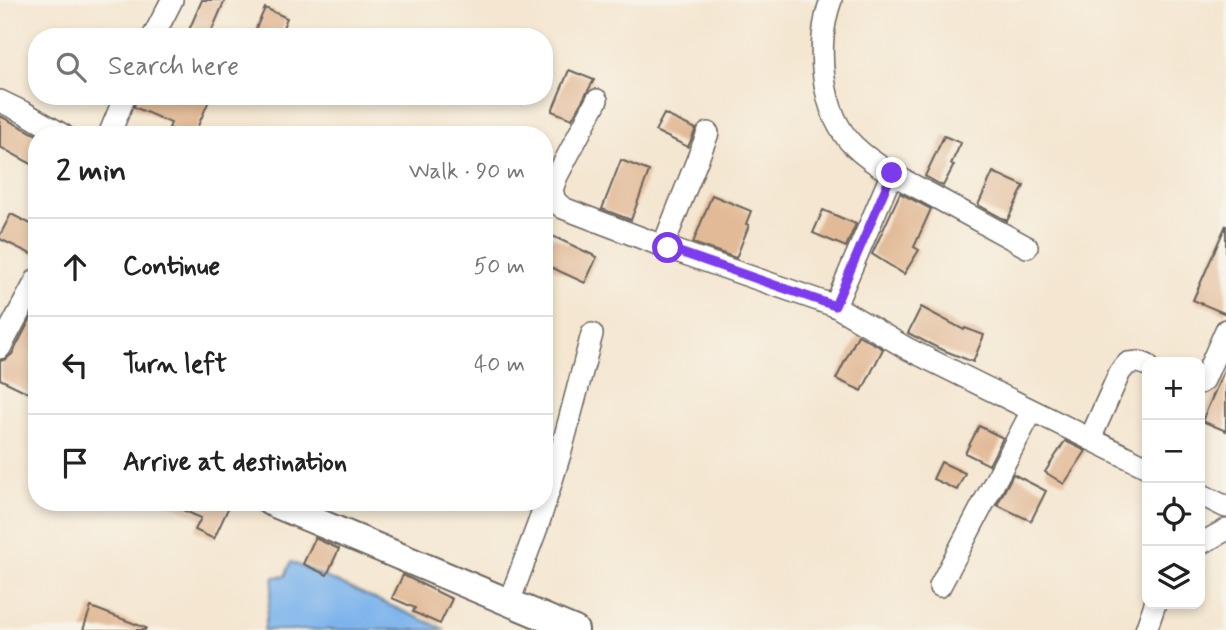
<!DOCTYPE html>
<html lang="en">
<head>
<meta charset="utf-8">
<style>
	:root { --surface:#fff; --page:#f2f2f2; --text:#222; --muted:#767676; --line:#e0e0e0 }
	body { margin:0; font-family:Mynerve,sans-serif; background:var(--page); color:var(--text) }
	.controls { position:absolute; right:21px; bottom:21px; display:grid; overflow:hidden; border-radius:14px; box-shadow:0 4px 10px #0003 }
	.controls button { width:63px; height:63px; display:grid; place-items:center; padding:0; border:0; border-bottom:2px solid var(--line); background:var(--surface); color:var(--text); font:35px sans-serif }
	.stop { position:absolute; width:21px; height:21px; margin:-16px; border:5px solid #7c3aed; border-radius:50%; background:#fff }
	.stop.end { background:#7c3aed; border-color:#fff; box-shadow:0 2px 7px #0008 }
	.list { margin:0; padding:0; list-style:none }
	h2 { display:flex; justify-content:space-between; align-items:center; height:91px; margin:0; padding:0 28px; font-size:30px }
	h2 small { font-size:23px; font-weight:400; color:var(--muted) }
	.list li { display:grid; grid-template-columns:46px 1fr auto; gap:21px; align-items:center; box-sizing:border-box; height:98px; padding:0 28px; border-top:2px solid var(--line) }
	.list b { display:block; font-size:26px; white-space:nowrap }
	.list em { font-size:23px; font-style:normal; color:var(--muted) }
	.icon { flex:none; width:38px; height:38px; fill:none; stroke:currentColor; stroke-width:2; stroke-linecap:round; stroke-linejoin:round }
	.map { position:relative; flex:none; width:1226px; height:630px; overflow:hidden }
	.search { position:absolute; background:var(--surface); box-shadow:0 4px 10px #0003; left:28px; top:28px; width:525px; height:77px; display:flex; align-items:center; gap:18px; box-sizing:border-box; padding:0 24px; border-radius:28px; color:var(--muted); font-size:26px }
	.panel { position:absolute; background:var(--surface); box-shadow:0 4px 10px #0003; left:28px; top:126px; width:525px; height:385px; border-radius:28px }
	.map>svg:first-child { display:block }
</style>
</head>
<body>
<div class="map">
<svg width="1226" height="630" viewBox="0 0 1226 630">
	<rect width="100%" height="100%" fill="#f7f3e8"/>
	<filter id="ink" filterUnits="userSpaceOnUse"><feTurbulence type="fractalNoise" baseFrequency=".0143" numOctaves="2"/><feDisplacementMap in="SourceGraphic" scale="14" xChannelSelector="R" yChannelSelector="G"/><feConvolveMatrix kernelMatrix="1 2 1 2 8 2 1 2 1" color-interpolation-filters="sRGB"/></filter>
	<filter id="wash" filterUnits="userSpaceOnUse"><feTurbulence type="fractalNoise" baseFrequency=".00686" numOctaves="4" result="noise"/><feDisplacementMap in="SourceGraphic" scale="28" xChannelSelector="R" yChannelSelector="G"/><feGaussianBlur stdDeviation="1.57" result="paint"/><feColorMatrix in="noise" values="0 0 0 0 0 0 0 0 0 0 0 0 0 0 0 0 0 1.4 0 .05"/><feComposite in="paint" operator="in"/></filter>
	<g filter="url(#wash)">
		<rect width="100%" height="100%" fill="#f4e6d0"/>
		<path fill="#7db4ec" stroke="#4c6884" stroke-width="2" d="M291,562L446,630H264L274,577L285,576Z"/>
		<g id="blocks">
			<g fill="#e2ba97">
				<path d="M202,0H225L209,37H186Z"/>
				<path d="M265,8L287,18L279,37H252Z"/>
				<path d="M569,70L594,80L572,119L552,111Z"/>
				<path d="M138,96H211L194,135H185L169,128L171,123L134,107Z"/>
				<path d="M664,114L696,129L688,147L655,131Z"/>
				<path d="M0,116L37,135V167L0,147Z"/>
				<path d="M944,136L961,143L951,164L954,165L943,186L925,176Z"/>
				<path d="M621,160L649,171L631,220L602,209Z"/>
				<path d="M993,172L1024,186L1007,221L978,205Z"/>
				<path d="M900,193L931,209L914,247L919,250L904,274L872,254Z"/>
				<path d="M712,195L751,211L746,224L749,225L736,258L693,243Z"/>
				<path d="M823,210L856,224L846,247L813,233Z"/>
				<path d="M11,214L37,227V257L0,239V235Z"/>
				<path d="M1226,225V314L1193,300Z"/>
				<path d="M544,232L597,257L585,283L544,264Z"/>
				<path d="M921,307L964,330L965,328L984,335L973,362L938,348L908,333Z"/>
				<path d="M34,312L37,313V397L0,379V361L6,359L12,354Z"/>
				<path d="M858,335L883,349L862,391L836,379Z"/>
				<path d="M1226,366V431L1202,421Z"/>
				<path d="M979,426L1003,438L989,465L965,453Z"/>
				<path d="M1065,441L1086,451L1064,484L1045,472Z"/>
				<path d="M941,462L965,473L957,490L933,479Z"/>
				<path d="M1013,474L1046,491L1031,521L997,505Z"/>
				<path d="M165,502H231L214,539L195,530L201,518Z"/>
				<path d="M315,538L339,549L327,575L303,564Z"/>
				<path d="M403,575L452,599L440,624L413,612L415,608L392,598Z"/>
				<path d="M91,607L146,628L145,630H83Z"/>
			</g>
		</g>
	</g>
	<g filter="url(#ink)">
		<use href="#blocks" fill-opacity="0" stroke="#68635b" stroke-width="2"/>
		<g fill="none" stroke-linecap="round" stroke-linejoin="round">
			<g stroke="#68635b" stroke-width="24">
				<g id="minor">
					<path d="M831,0C815,43 820,114 855,147C875,166 903,180 928,193C961,211 994,229 1027,247"/>
					<path d="M153,37L172,0"/>
					<path d="M597,100L557,176L552,190L555,201L563,208L668,248L835,306L908,349L1147,467"/>
					<path d="M0,101L25,113L63,135"/>
					<path d="M109,135L125,96"/>
					<path d="M663,246L708,133"/>
					<path d="M835,306L892,173"/>
					<path d="M0,348L37,279"/>
					<path d="M1200,383L1204,380L1226,330"/>
					<path d="M1090,439L1120,372L1128,363L1139,362L1147,365"/>
					<path d="M1200,494L1226,507"/>
					<path d="M1200,544L1226,530"/>
					<path d="M940,586L1032,411"/>
					<path d="M509,602L539,522L561,451L592,334"/>
					<path d="M1146,630L1155,604"/>
				</g>
			</g>
			<g stroke="#68635b" stroke-width="30">
				<path id="tertiary" d="M270,502L575,630"/>
			</g>
			<use href="#minor" stroke="#fff" stroke-width="21"/>
			<use href="#tertiary" stroke="#fff" stroke-width="26"/>
		</g>
	</g>
	<g fill="none" stroke-linecap="round" stroke-linejoin="round" filter="url(#ink)">
		<path stroke="#7c3aed" stroke-width="9" d="M668,248L835,306L892,173"/>
	</g>
</svg>
<div class="controls">
<button>+</button>
<button>−</button>
<button><svg class="icon" aria-label="locate" viewBox="0 0 24 24"><circle cx="12" cy="12" r="6"/><path d="M12 2v4M12 18v4M2 12h4M18 12h4"/></svg></button>
<button><svg class="icon" aria-label="layers" viewBox="0 0 24 24"><path d="M12 4l9 5-9 5-9-5zM3 14l9 5 9-5"/></svg></button>
</div>
<div class="stop" style="left:668px;top:248px"></div>
<div class="stop end" style="left:892px;top:173px"></div>
<div class="search"><svg class="icon" aria-label="search" viewBox="0 0 24 24"><circle cx="10" cy="10" r="6"/><path d="M15 15l6 6"/></svg>Search here</div>
<section class="panel">
<h2>2 min<small>Walk · 90 m</small></h2>
<ul class="list">
<li><svg class="icon" aria-label="ahead" viewBox="0 0 24 24"><path d="M12 20V5M6 11l6-6 6 6"/></svg><div><b>Continue</b></div><em>50 m</em></li>
<li><svg class="icon" aria-label="left" viewBox="0 0 24 24"><path d="M17 20v-9H6M10 6l-5 5 5 5"/></svg><div><b>Turn left</b></div><em>40 m</em></li>
<li><svg class="icon" aria-label="arrive" viewBox="0 0 24 24"><path d="M6 21V4h12l-3 4 3 4H6"/></svg><div><b>Arrive at destination</b></div></li>
</ul>
</section>
</div>
</body>
</html>
